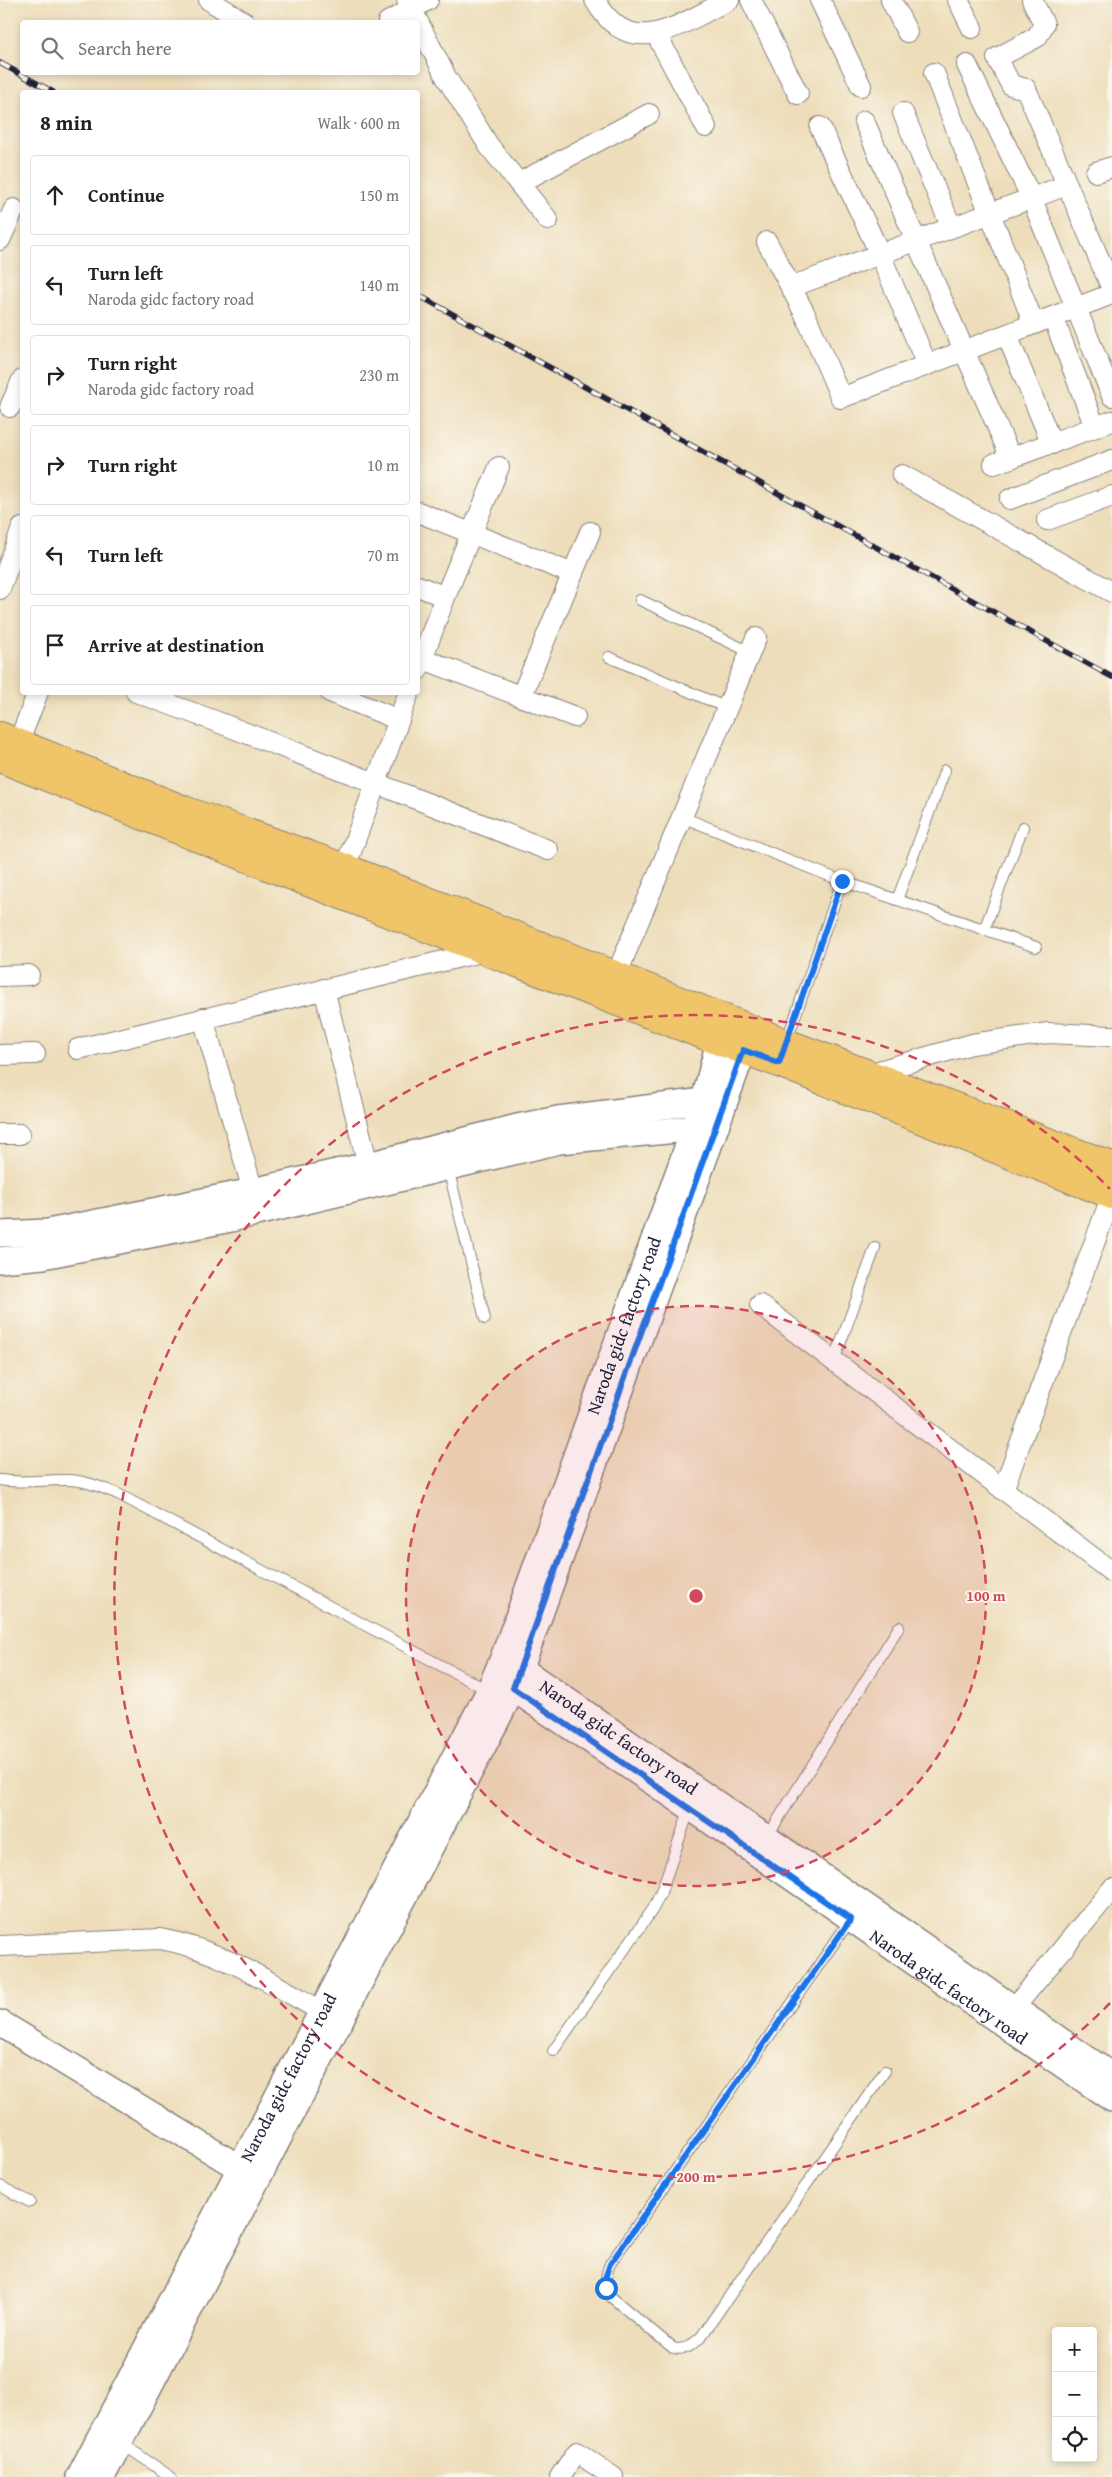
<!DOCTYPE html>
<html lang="en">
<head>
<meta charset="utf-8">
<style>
	:root { --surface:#fff; --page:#f2f2f2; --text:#222; --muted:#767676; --line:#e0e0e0 }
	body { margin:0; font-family:"Gentium Book Plus",serif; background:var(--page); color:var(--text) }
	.controls { position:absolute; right:15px; bottom:15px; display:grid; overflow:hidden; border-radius:5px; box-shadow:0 2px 8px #0003 }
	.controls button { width:45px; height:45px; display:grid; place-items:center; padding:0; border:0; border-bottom:1px solid var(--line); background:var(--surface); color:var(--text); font:25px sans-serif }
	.stop { position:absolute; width:15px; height:15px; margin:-11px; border:4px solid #1a73e8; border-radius:50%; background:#fff }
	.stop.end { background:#1a73e8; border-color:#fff; box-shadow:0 1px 5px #0008 }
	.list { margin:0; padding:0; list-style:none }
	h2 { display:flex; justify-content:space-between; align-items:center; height:65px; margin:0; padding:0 20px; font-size:21px }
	h2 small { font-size:16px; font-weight:400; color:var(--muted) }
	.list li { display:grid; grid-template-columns:32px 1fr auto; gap:15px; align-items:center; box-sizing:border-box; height:80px; margin:0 10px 10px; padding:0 10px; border:1px solid var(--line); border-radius:5px }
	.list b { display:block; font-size:19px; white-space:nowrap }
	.list p { margin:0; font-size:16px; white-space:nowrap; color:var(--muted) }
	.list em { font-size:16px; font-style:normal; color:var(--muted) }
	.icon { flex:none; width:28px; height:28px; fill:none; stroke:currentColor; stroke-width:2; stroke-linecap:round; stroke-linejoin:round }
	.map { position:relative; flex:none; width:1112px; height:2477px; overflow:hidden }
	.search { position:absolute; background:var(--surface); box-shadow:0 2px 8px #0003; left:20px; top:20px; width:400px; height:55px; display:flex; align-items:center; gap:12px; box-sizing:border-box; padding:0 18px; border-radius:5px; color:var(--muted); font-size:19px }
	.panel { position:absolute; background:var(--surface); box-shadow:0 2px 8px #0003; left:20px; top:90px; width:400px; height:605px; border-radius:5px }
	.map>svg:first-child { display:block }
</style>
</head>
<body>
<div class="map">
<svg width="1112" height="2477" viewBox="0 0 1112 2477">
	<rect width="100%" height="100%" fill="#fbf7ec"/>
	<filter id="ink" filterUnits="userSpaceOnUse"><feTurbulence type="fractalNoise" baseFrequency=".02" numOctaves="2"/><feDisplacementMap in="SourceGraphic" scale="10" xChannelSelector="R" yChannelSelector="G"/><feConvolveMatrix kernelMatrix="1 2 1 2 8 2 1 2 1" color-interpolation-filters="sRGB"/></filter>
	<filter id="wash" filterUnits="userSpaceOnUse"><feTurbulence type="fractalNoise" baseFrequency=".0096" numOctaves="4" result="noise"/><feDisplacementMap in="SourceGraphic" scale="20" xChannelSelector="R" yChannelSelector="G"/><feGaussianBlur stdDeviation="1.12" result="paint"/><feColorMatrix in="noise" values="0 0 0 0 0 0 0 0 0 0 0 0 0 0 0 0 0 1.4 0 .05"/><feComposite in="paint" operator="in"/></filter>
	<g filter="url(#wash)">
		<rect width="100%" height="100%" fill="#edddba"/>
	</g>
	<g filter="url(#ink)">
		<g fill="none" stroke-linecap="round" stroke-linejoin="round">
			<g stroke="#88807a" stroke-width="12">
				<g id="service">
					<path d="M640,600L750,652"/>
					<path d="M609,657L727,708"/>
					<path d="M682,817L842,881L1036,947"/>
					<path d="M897,900L945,770"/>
					<path d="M984,930L1023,827"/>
					<path d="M786,1043L842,881"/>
					<path d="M448,1168L485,1319"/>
					<path d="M834,1361L875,1248"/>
					<path d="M0,1480C24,1484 46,1479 70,1480C87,1481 103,1488 118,1494L489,1691"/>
					<path d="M767,1837L899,1627"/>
					<path d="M851,1919L610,2264C605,2277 604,2284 611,2297L673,2348C686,2351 692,2345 701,2337L885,2071"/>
					<path d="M553,2051L653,1909L661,1892L690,1808"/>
					<path d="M0,2186L30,2202"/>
					<path d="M121,2443L171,2477"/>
				</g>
			</g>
			<g stroke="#88807a" stroke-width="22">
				<g id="minor">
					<path d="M209,0L244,22"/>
					<path d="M407,0L446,77L489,146L548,220"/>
					<path d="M595,0C631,64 680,23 729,0"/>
					<path d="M751,0L798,94"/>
					<path d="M820,0L861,86"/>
					<path d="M891,0L907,32"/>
					<path d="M958,0L972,28"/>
					<path d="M1032,0L1044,24L1037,37L997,58L1011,85L1026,89L1112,289"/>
					<path d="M388,22L428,0"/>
					<path d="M656,34L706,127"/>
					<path d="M967,65L1031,197L1112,396"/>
					<path d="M934,73L1034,324"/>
					<path d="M903,113L951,226"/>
					<path d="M864,121L1011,458"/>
					<path d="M820,127L880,254L927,365"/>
					<path d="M1096,172L1112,167"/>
					<path d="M519,183L649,114"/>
					<path d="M0,240L14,209"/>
					<path d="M767,242L805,314L841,398L1112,294"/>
					<path d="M791,287L1067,185"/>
					<path d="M1053,317L1095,427"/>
					<path d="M1007,335L1052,444"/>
					<path d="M10,407L22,380"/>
					<path d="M994,464L1112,421"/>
					<path d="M902,475L1112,592"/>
					<path d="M1010,499L1112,460"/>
					<path d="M418,512L573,574"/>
					<path d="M1047,520L1112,496"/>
					<path d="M418,586L445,597L418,670"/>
					<path d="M0,589L22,528"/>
					<path d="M445,597L499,467"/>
					<path d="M418,657L575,717"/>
					<path d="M136,692L215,721L548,850"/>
					<path d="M330,692L399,720"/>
					<path d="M521,697L590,532"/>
					<path d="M18,744L38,692"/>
					<path d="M345,868L409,692"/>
					<path d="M0,976L29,975"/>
					<path d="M616,976L756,638"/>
					<path d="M324,989L368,1165"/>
					<path d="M203,1018L253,1191"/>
					<path d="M78,1049L485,951"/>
					<path d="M0,1055L35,1054"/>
					<path d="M868,1074L972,1044L1048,1033L1112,1036"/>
					<path d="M0,1134H20"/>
					<path d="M760,1305L1112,1572"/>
					<path d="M1003,1490L1112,1195"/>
					<path d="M0,1946L160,1939C218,1949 270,1982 321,2011"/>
					<path d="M1014,2008L1112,1889"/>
					<path d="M560,2477L577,2452L613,2477"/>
				</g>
			</g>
			<g stroke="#88807a" stroke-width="28">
				<g id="tertiary">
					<path d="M0,1234L48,1232L253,1191L368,1165L517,1127L558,1119L704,1101L719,1102"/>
					<path d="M0,1260L43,1256L231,1219L559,1141L710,1127"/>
					<path id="s1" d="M508,1660L1112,2076"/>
					<path id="s2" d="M499,1679L690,1807L1112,2099"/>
					<path d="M0,2023L253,2176"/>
					<path id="s3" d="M79,2477L489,1691L503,1658L704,1101L724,1021"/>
					<path d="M102,2477L513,1689L750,1032"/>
				</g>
			</g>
			<g stroke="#88807a" stroke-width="30">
				<g id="primary">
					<path d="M0,736L184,810L345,868L786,1043L1112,1166"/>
					<path d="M0,758L300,879L719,1041L779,1063L1112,1195"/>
				</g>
			</g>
			<use href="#service" stroke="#fff" stroke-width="10"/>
			<use href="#minor" stroke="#fff" stroke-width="20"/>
			<use href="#tertiary" stroke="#fff" stroke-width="25"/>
			<use href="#primary" stroke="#f0c469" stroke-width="28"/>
			<g stroke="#22223b" stroke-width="5.5">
				<g id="rail">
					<path d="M0,63L53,92"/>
					<path d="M418,295L1112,677"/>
				</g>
			</g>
			<use href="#rail" stroke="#fbf7ec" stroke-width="4" stroke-dasharray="11" stroke-linecap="butt"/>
		</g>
	</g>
	<g fill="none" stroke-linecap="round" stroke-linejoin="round" filter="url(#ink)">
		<path stroke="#1a73e8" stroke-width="6" d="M606,2288L605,2278L610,2264L851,1919L513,1688L743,1050L779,1063L842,881"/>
	</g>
	<circle cx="696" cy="1596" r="290" fill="#d1495b" fill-opacity=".12"/>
	<g fill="none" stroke="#d1495b" stroke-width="2.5" stroke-dasharray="9 6">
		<circle cx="696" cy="1596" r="290"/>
		<path d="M1110 2003A581 581 0 1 1 1110 1189"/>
	</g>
	<g text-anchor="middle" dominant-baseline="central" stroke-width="4" stroke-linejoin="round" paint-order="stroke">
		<g font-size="18" fill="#22223b" stroke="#fbf7ec">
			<text stroke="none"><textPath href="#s3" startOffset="1276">Naroda gidc factory road</textPath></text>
			<text stroke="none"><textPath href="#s1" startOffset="135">Naroda gidc factory road</textPath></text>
			<text stroke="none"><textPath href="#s2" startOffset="545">Naroda gidc factory road</textPath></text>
			<text stroke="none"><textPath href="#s3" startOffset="451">Naroda gidc factory road</textPath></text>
		</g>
	</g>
	<circle cx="696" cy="1596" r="8" fill="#d1495b" stroke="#fbf7ec" stroke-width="2.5"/>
	<g font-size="15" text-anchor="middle" font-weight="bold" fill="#d1495b" stroke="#fbf7ec" stroke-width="4" stroke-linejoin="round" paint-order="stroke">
		<text x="986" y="1601">100 m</text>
		<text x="696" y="2182">200 m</text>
	</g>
</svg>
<div class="controls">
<button>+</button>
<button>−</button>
<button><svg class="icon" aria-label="locate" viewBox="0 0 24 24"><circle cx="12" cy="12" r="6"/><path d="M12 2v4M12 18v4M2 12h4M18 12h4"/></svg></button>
</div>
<div class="stop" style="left:606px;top:2288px"></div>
<div class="stop end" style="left:842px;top:881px"></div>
<div class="search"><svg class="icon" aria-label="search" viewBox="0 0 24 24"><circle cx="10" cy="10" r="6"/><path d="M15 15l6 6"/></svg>Search here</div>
<section class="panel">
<h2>8 min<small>Walk · 600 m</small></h2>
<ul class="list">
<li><svg class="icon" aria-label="ahead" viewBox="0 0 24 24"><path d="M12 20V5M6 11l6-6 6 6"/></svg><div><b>Continue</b></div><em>150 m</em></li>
<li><svg class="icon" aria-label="left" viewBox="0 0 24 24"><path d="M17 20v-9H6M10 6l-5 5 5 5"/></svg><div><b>Turn left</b><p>Naroda gidc factory road</p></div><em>140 m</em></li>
<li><svg class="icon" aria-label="right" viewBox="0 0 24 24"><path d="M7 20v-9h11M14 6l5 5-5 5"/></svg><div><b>Turn right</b><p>Naroda gidc factory road</p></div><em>230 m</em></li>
<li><svg class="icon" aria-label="right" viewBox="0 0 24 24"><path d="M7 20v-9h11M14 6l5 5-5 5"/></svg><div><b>Turn right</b></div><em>10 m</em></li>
<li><svg class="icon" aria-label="left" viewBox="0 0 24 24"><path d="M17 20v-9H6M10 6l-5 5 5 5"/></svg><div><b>Turn left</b></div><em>70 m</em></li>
<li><svg class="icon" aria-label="arrive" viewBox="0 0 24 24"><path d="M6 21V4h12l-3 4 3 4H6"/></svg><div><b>Arrive at destination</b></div></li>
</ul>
</section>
</div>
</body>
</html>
